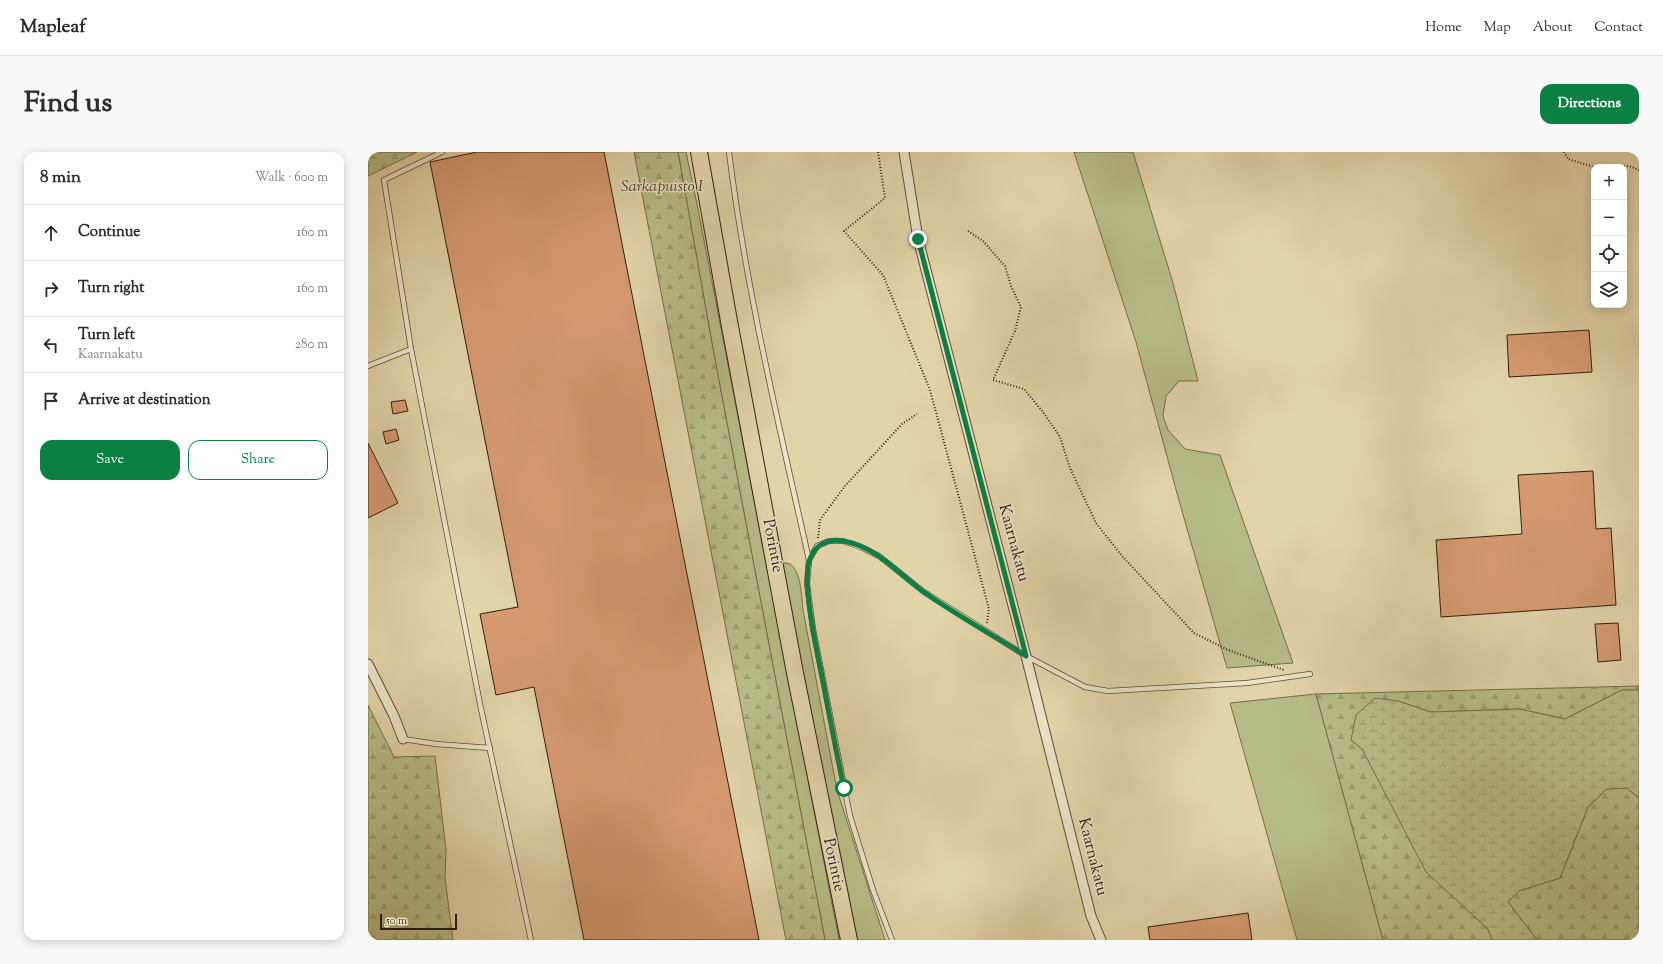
<!DOCTYPE html>
<html lang="en">
<head>
<meta charset="utf-8">
<style>
	:root { --surface:#fff; --page:#f7f7f7; --text:#2b2b33; --muted:#7c7c81; --line:#e1e1e2; --accent:#0b8043 }
	body { margin:0; font-family:"Sorts Mill Goudy",serif; background:var(--page); color:var(--text) }
	.controls { position:absolute; right:12px; top:12px; display:grid; overflow:hidden; border-radius:8px; box-shadow:0 2px 10px #0003 }
	.controls button { width:36px; height:36px; display:grid; place-items:center; padding:0; border:0; border-bottom:1px solid var(--line); background:var(--surface); color:var(--text); font:20px sans-serif }
	.scale { position:absolute; left:12px; bottom:10px; width:77px; box-sizing:border-box; padding-left:4px; border:2px solid #311f12; border-top:0; font-size:11px; line-height:14px; white-space:nowrap; color:#311f12; -webkit-text-stroke:3px #ece3c7; paint-order:stroke }
	.stop { position:absolute; width:12px; height:12px; margin:-9px; border:3px solid #0b8043; border-radius:50%; background:#fff }
	.stop.end { background:#0b8043; border-color:#fff; box-shadow:0 1px 4px #0008 }
	.list { margin:0; padding:0; list-style:none }
	h2 { display:flex; justify-content:space-between; align-items:center; height:52px; margin:0; padding:0 16px; font-size:17px }
	h2 small { font-size:13px; font-weight:400; color:var(--muted) }
	.list li { display:grid; grid-template-columns:26px 1fr auto; gap:12px; align-items:center; box-sizing:border-box; height:56px; padding:0 16px; border-top:1px solid var(--line) }
	.list b { display:block; font-size:15px; white-space:nowrap }
	.list p { margin:0; font-size:13px; white-space:nowrap; color:var(--muted) }
	.list em { font-size:13px; font-style:normal; color:var(--muted) }
	.actions { display:flex; gap:8px; padding:12px 16px }
	.actions a { flex:1; padding:9px 0; border:1px solid var(--accent); border-radius:12px; text-align:center; font-size:14px; color:var(--accent) }
	.actions .main { background:var(--accent); color:#fff }
	.icon { flex:none; width:22px; height:22px; fill:none; stroke:currentColor; stroke-width:2; stroke-linecap:round; stroke-linejoin:round }
	.map { position:relative; flex:none; width:1271px; height:788px; overflow:hidden; border-radius:12px }
	header { display:flex; align-items:center; gap:24px; box-sizing:border-box; height:56px; padding:0 20px; background:var(--surface); border-bottom:1px solid var(--line) }
	header strong { font-size:19px }
	nav { display:flex; gap:22px; margin-inline-start:auto; font-size:14px }
	.intro { display:flex; align-items:center; justify-content:space-between; box-sizing:border-box; height:96px; padding:0 24px }
	h1 { margin:0; font-size:28px }
	.button { padding:10px 18px; border-radius:12px; background:var(--accent); color:#fff; font-size:14px; font-weight:700 }
	main { display:flex; gap:24px; padding:0 24px }
	aside { flex:1; background:var(--surface); border-radius:12px; box-shadow:0 2px 10px #0003 }
	.map>svg:first-child { display:block }
</style>
</head>
<body>
<header>
<strong>Mapleaf</strong>
<nav><a>Home</a><a>Map</a><a>About</a><a>Contact</a></nav>
</header>
<div class="intro"><h1>Find us</h1><a class="button">Directions</a></div>
<main>
<aside>
<h2>8 min<small>Walk · 600 m</small></h2>
<ul class="list">
<li><svg class="icon" aria-label="ahead" viewBox="0 0 24 24"><path d="M12 20V5M6 11l6-6 6 6"/></svg><div><b>Continue</b></div><em>160 m</em></li>
<li><svg class="icon" aria-label="right" viewBox="0 0 24 24"><path d="M7 20v-9h11M14 6l5 5-5 5"/></svg><div><b>Turn right</b></div><em>160 m</em></li>
<li><svg class="icon" aria-label="left" viewBox="0 0 24 24"><path d="M17 20v-9H6M10 6l-5 5 5 5"/></svg><div><b>Turn left</b><p>Kaarnakatu</p></div><em>280 m</em></li>
<li><svg class="icon" aria-label="arrive" viewBox="0 0 24 24"><path d="M6 21V4h12l-3 4 3 4H6"/></svg><div><b>Arrive at destination</b></div></li>
</ul>
<div class="actions"><a class="main">Save</a><a>Share</a></div>
</aside>
<div class="map">
<svg width="1271" height="788" viewBox="0 0 1271 788">
	<defs>
		<pattern id="forest-firs" width="22" height="20" patternUnits="userSpaceOnUse"><rect width="22" height="20" fill="#b7bc86"/><path d="M5 1l3.5 6h-7zM16 11l3.5 6h-7z" fill="#9ea173"/></pattern>
		<pattern id="wetland-marsh" width="20" height="14" patternUnits="userSpaceOnUse"><rect width="20" height="14" fill="#b7bc86"/><path d="M1 5h8M5 5V1M11 12h8M15 12V8" fill="none" stroke="#9ea173"/></pattern>
	</defs>
	<rect width="100%" height="100%" fill="#e2d4a9"/>
	<filter id="stains"><feTurbulence type="fractalNoise" baseFrequency=".005" numOctaves="4"/><feColorMatrix values="0 0 0 0 .2 0 0 0 0 .09 0 0 0 0 .02 0 0 0 .5 -.17"/></filter>
	<radialGradient id="worn" r=".72"><stop offset=".6" stop-color="#630" stop-opacity="0"/><stop offset="1" stop-color="#630" stop-opacity=".3"/></radialGradient>
	<g fill="#b7bc86" stroke="#746e4c">
		<path d="M310,0H318L329,52L471,788H457L345,197Z"/>
		<path d="M706,0H765L805,131L830,229H811L798,244L795,264L800,278L817,297L852,303L925,511L859,516L810,345L768,190Z"/>
		<path d="M412,410C415,411 419,411 422,412C433,418 434,447 435,458L469,638L517,788H489Z"/>
		<path d="M948,542L1015,788H929L862,551Z"/>
	</g>
	<g fill="url(#forest-firs)" stroke="#746e4c">
		<path d="M0,0H49L0,24Z"/>
		<path d="M266,0H310L345,197L457,788H418Z"/>
		<path d="M1271,534V538H1254L1197,567L1152,557L1063,560L1030,549L983,588L994,597L1120,777L1124,788H1015L948,542Z"/>
		<path d="M0,553L26,605L67,604L78,698L77,726L85,788H0Z"/>
		<path d="M1259,636L1271,646V788H1169L1140,750L1151,739L1192,726L1220,655L1239,637Z"/>
	</g>
	<path fill="url(#wetland-marsh)" stroke="#746e4c" d="M1254,538H1271V646L1259,636L1239,637L1220,655L1192,726L1151,739L1140,750L1169,788H1124L1120,777L1058,720L994,597L983,588L988,563L1007,546L1030,549L1063,560L1152,557L1197,567Z"/>
	<g fill="#d69a71" stroke="#311f12">
		<path d="M109,0H236L391,788H216L166,535L128,543L112,462L150,455L62,10Z"/>
		<path d="M1221,178L1224,220L1141,225L1139,183Z"/>
		<path d="M37,248L40,259L25,262L23,250Z"/>
		<path d="M28,277L31,288L18,292L15,280Z"/>
		<path d="M0,291L30,351L0,366Z"/>
		<path d="M1225,319L1228,377L1243,376L1248,453L1073,465L1068,388L1154,382L1150,323Z"/>
		<path d="M1250,471L1253,508L1230,510L1227,472Z"/>
		<path d="M880,761L884,788H782L780,775Z"/>
	</g>
	<g fill="none" stroke-linecap="round" stroke-linejoin="round">
		<g stroke="#5d4c38" stroke-width="6">
			<g id="lane">
				<path d="M361,0C378,138 411,273 441,408"/>
				<path d="M43,197L112,552L163,788"/>
				<path d="M0,214L43,197L16,28L74,0"/>
				<path d="M35,587L68,592L122,596"/>
				<path d="M524,788L505,738L482,664L445,477L439,432L441,408L449,394L461,389H475L493,395L511,404L556,440L658,504L717,535L740,539L879,531L942,522"/>
			</g>
		</g>
		<g stroke="#5d4c38" stroke-width="11">
			<g id="street">
				<path d="M536,0L550,87L658,504L723,764L733,788"/>
				<path d="M0,512L26,564L35,587"/>
			</g>
		</g>
		<g stroke="#311f12" stroke-width="18">
			<path id="highway" d="M331,0L361,169L427,521L481,788"/>
		</g>
		<g stroke="#311f12" stroke-width="2" stroke-dasharray="1 2" stroke-linecap="butt">
			<path d="M510,0L517,46L476,79L515,123L562,238L621,457L619,471"/>
			<path d="M1196,0L1200,7L1226,15"/>
			<path d="M0,4L6,0"/>
			<path d="M1226,15L1261,14L1271,18"/>
			<path d="M600,79L615,89L637,114L643,134L653,155L647,179L625,228L656,237L675,260L692,285L702,316L728,371L754,404L826,481L860,498L916,518"/>
			<path d="M450,386L452,368L477,334L534,272L549,262"/>
		</g>
		<use href="#lane" stroke="#ece3c7" stroke-width="4.5"/>
		<use href="#street" stroke="#ece3c7" stroke-width="9"/>
		<use href="#highway" stroke="#e2d4a9" stroke-width="16"/>
	</g>
	<g fill="none" stroke-linecap="round" stroke-linejoin="round">
		<path stroke="#0b8043" stroke-width="5" d="M476,636C468,599 461,561 454,524C449,499 433,428 442,407C447,393 460,386 475,389C508,394 531,422 556,440C588,463 625,483 658,504L550,87"/>
	</g>
	<g text-anchor="middle" dominant-baseline="central" stroke-width="3" stroke-linejoin="round" paint-order="stroke">
		<g font-size="16" font-style="italic" fill="#52462f" stroke="#ece3c7">
			<text x="294" y="35">Sarkapuisto I</text>
		</g>
		<g font-size="16" fill="#311f12" stroke="#ece3c7">
			<text transform="translate(645 391) rotate(75)">Kaarnakatu</text>
			<text transform="translate(404 394) rotate(79)">Porintie</text>
			<text transform="translate(724 705) rotate(76)">Kaarnakatu</text>
			<text transform="translate(465 713) rotate(78)">Porintie</text>
		</g>
	</g>
	<rect width="100%" height="100%" filter="url(#stains)"/>
	<rect width="100%" height="100%" fill="url(#worn)"/>
</svg>
<div class="controls">
<button>+</button>
<button>−</button>
<button><svg class="icon" aria-label="locate" viewBox="0 0 24 24"><circle cx="12" cy="12" r="6"/><path d="M12 2v4M12 18v4M2 12h4M18 12h4"/></svg></button>
<button><svg class="icon" aria-label="layers" viewBox="0 0 24 24"><path d="M12 4l9 5-9 5-9-5zM3 14l9 5 9-5"/></svg></button>
</div>
<div class="scale">50 m</div>
<div class="stop" style="left:476px;top:636px"></div>
<div class="stop end" style="left:550px;top:87px"></div>
</div>
</main>
</body>
</html>
